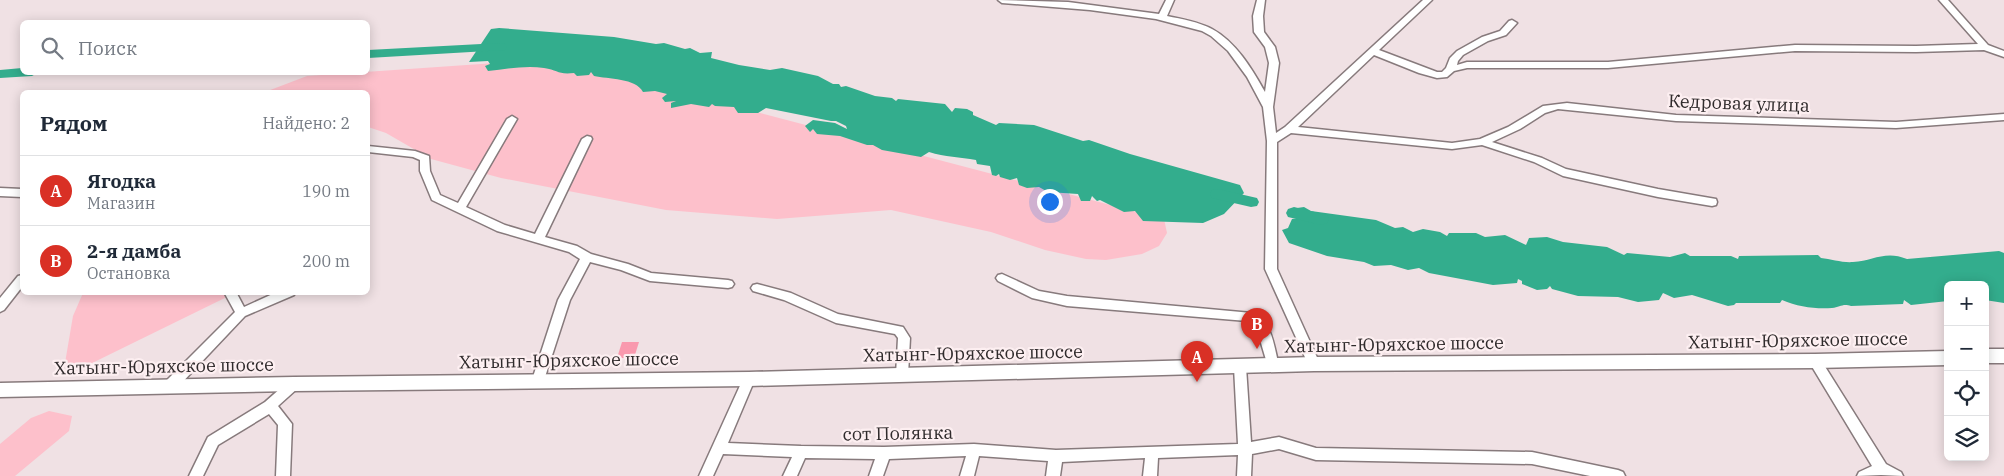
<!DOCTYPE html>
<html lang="ru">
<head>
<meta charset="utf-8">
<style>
	:root { --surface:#fff; --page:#f6f6f7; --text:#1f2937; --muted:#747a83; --line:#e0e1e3; --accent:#d93025 }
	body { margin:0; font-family:"IBM Plex Serif",serif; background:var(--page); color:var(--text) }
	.controls { position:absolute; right:15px; bottom:15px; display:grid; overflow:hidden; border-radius:8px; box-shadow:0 2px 12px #0003 }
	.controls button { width:45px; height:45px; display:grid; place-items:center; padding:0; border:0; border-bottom:1px solid var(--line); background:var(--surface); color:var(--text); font:25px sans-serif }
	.you { position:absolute; left:1049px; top:201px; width:18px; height:18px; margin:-12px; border:4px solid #fff; border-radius:50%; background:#1a73e8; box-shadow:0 0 0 8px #1a73e833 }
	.badge { display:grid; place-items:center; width:32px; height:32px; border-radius:50%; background:var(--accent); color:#fff; font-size:16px; font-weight:700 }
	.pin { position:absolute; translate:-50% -41px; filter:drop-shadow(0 1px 2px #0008) }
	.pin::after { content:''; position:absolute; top:26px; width:18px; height:15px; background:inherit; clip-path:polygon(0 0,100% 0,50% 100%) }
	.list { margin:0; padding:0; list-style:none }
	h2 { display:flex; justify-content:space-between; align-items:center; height:65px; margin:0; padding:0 20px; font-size:21px }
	h2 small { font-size:16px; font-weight:400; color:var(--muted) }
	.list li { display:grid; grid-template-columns:32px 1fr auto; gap:15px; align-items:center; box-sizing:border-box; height:70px; padding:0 20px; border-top:1px solid var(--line) }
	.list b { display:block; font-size:19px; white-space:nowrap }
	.list p { margin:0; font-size:16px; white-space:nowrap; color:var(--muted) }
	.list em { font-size:16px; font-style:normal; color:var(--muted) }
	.icon { flex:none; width:28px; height:28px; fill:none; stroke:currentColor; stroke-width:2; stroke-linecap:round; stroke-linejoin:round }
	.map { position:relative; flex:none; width:2004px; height:476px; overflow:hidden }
	.search { position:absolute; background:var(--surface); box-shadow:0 2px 12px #0003; left:20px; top:20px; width:350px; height:55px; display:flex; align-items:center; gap:12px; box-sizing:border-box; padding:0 18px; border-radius:8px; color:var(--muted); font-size:19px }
	.panel { position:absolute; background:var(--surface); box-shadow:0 2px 12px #0003; left:20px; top:90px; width:350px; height:205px; border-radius:8px }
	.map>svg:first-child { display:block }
</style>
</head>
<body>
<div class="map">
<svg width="2004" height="476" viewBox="0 0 2004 476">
	<rect width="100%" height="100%" fill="#f0e1e4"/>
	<g fill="#fdc0cb">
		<path d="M554,59L1164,219L1167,233L1159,246L1142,254L1106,260L1086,259L1045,250L991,232L891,210L777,219L666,210L501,178L431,159L386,133L368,127V92H265L307,76Z"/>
		<path d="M83,293H235L82,368L65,363L73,316Z"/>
		<path d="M49,411L72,416L69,431L15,476H0V444L31,418Z"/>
	</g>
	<g fill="#33ad8d">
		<path d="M499,28L614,37L656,44L664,43L685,49L690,48L700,53L712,52L711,58L739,65L770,70L782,68L818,76L833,84H839L841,87L846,86L875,96L892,98L896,101L898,99L945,104L952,112L955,108L967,109L973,112V115L996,125L999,123L1034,125L1083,141L1089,140L1130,154L1240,185L1244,193L1224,214L1203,223L1143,221L1135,211L1124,212L1100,200L1097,201L1092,196L1090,201H1081L1078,194L1048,192L1039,187L1027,188L1019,185L1017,178L1010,180L1000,177L999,174L996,176L992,175L990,166L977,164L976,160C960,157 945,157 929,152L921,157L882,150L873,145H867L840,136L817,134L813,129L810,132L805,126L813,120L835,123L847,129L846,126L836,121H831L766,108L758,113H738L734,107L715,106L712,104L709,107L691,104L671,108V103L676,101L665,102L662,98L667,94L655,91L643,92C636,78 608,79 594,76L591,72L589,75L577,76L574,73C558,75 558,70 544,68C526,65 507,69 488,71L485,66L490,64L488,61L469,62L491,29Z"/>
		<path d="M1304,207L1311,211L1376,220L1395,228L1403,227L1413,232L1423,229L1440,232L1447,236L1449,233H1476L1485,237L1505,235L1526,245L1529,238L1547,237L1563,242L1607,247L1624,255L1627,253L1670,257L1685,253L1690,256H1731L1738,259L1739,256L1818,255L1821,258C1831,259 1843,263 1853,262C1873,261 1885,250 1907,259L1999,251L2004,253V303L1985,300V285H1948V301L1911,305L1904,300L1903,304L1851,306C1843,303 1840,307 1832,308C1815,309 1798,307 1782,300L1780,303H1736L1734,305L1728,306L1692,295L1674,298L1663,293L1659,300L1638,302L1618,297L1578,296L1552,289L1550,286L1547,289L1537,290L1522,284V281L1518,279L1517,283L1493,285L1429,273L1419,268L1408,270L1391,265L1374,266L1364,262L1327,256L1289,243L1282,230L1288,228L1292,219L1302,218L1297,208Z"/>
	</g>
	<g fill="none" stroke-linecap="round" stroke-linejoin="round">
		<g fill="#33ad8d" fill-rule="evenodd">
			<path d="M500,43L505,44L507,47L505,50L368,58V50Z"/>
			<path d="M22,68V72H39L32,76L0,78V70Z"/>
			<path d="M1218,189L1257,198L1259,202L1257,206L1251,207L1212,198L1210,194L1212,190Z"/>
			<path d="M1294,207L1327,215L1329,219L1327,223L1321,225L1288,217L1286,213L1288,209Z"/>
		</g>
	</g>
	<path fill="#f999ae" d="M622,342H639L634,358H617Z"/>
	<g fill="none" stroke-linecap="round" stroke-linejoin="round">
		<g stroke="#877a7c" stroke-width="3">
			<g id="minor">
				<path d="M998,0L1068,2L1159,14L1166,0H1174L1167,16C1182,19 1199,22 1212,29C1236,42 1252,69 1265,92L1269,63L1265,47L1254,32L1253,16L1257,0H1265L1263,16L1264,32L1275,47L1279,63L1273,107L1276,133L1285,127L1423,0H1432L1379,50L1437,72H1442L1446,68L1450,58L1457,51L1482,37L1500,31L1509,21L1512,20L1517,23L1506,35L1488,41L1463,55L1458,61L1457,65L1467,62H1608L1795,45L1916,46L1978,44L1939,0H1948L1988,45L2004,51V57L1984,50L1916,52L1795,51L1608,68H1467L1454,71L1447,77L1437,78L1419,73L1374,55L1298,127L1452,143L1480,139L1508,127L1543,106L1567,103L1676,115L1896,122L2004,114V120L1896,128L1676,121L1558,109L1545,113L1520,129L1492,142L1542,158L1566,169L1658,189L1716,199L1717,202L1716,205L1712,206L1658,197L1563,176L1534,162L1482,145L1452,149L1291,133L1277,142V269L1320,364L1318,368L1314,369L1310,368L1308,364L1265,269L1267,141L1263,107L1247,77L1228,51L1211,36L1202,31L1156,19L1090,10L1002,3Z"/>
				<path d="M512,116L517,119L466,207L505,225L535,234L582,139L587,136L591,137L592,139L545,237L577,246L591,254L628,264L651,273L728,280L732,281L734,284L732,287L728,288L650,281L621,270L590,262L570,300L544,380L542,384L538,385L534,384L532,380L558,300L580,259L569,252L497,231L432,200L420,171V160L413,157L368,152V146L415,151L429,156L430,171L440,195L458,203L507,119Z"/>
				<path d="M0,188L22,189V197L0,196Z"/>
				<path d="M1002,274L1039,291L1067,296L1252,313C1272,320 1274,347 1279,366L1277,370L1273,371L1269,370L1256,326L1247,321L1067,306L1032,298L998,281L996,278L998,275Z"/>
				<path d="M22,275V287L4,310L0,312V298L18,276Z"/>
				<path d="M757,284L791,293L838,314L903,327L910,338L908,375L906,379L902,380L898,379L896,375L898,338L895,334L836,323L784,300L753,291L751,288L753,285Z"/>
				<path d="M224,292H236L244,307L277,292H296L294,295L245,316L175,390L170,391L165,390L164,386L165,382L235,312Z"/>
				<path d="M1815,356L1819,357L1886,464L1901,472L1903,476L1881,475L1857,476L1859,472L1872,466L1811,365L1809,361L1811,357Z"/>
				<path d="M1240,362L1244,363L1246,367L1251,442L1279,437L1316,448L1532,452L1618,470L1623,472L1625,476H1590L1532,464L1316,460L1279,449L1252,454L1251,476H1237L1238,455L1158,458L1157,476H1143L1145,458L1062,462L1060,476H1046L1048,461L979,456L974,476H960L966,456L889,459L883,476H869L875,459L805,458L797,476H783L792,457L723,454L713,476H699L743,379L745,375L749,374L753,375L755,379L728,443L801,446L884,447L974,444L1056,450L1238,444L1234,367L1236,363Z"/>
				<path d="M294,379L298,380L300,384L298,388L278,406L292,424L290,476H276L278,425L269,414L218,445L203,476H189L208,437L265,402L290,380Z"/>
			</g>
		</g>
		<g stroke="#877a7c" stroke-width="3">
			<g id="major">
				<rect x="1985" y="349" width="19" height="14"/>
				<path d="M1948,351V365L1815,368L1314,371L749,386L294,391L0,397V383L294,377L749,372L1314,357L1815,354Z"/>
			</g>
		</g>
		<use href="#minor" fill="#fff" fill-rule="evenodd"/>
		<use href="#major" fill="#fff" fill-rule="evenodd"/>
	</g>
	<g text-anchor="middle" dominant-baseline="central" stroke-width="4.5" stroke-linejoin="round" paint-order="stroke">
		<g font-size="18" fill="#302b2c" stroke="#fdeff1">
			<text transform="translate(1739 103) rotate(2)">Кедровая улица</text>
			<text transform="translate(1798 340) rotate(-1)">Хатынг-Юряхское шоссе</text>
			<text transform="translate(1394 344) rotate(-1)">Хатынг-Юряхское шоссе</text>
			<text transform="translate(973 353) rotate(-1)">Хатынг-Юряхское шоссе</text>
			<text transform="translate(569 360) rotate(-1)">Хатынг-Юряхское шоссе</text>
			<text transform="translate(164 366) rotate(-1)">Хатынг-Юряхское шоссе</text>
			<text transform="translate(898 433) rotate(-1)">сот Полянка</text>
		</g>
	</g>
</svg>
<div class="controls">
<button>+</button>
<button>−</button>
<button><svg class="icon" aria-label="locate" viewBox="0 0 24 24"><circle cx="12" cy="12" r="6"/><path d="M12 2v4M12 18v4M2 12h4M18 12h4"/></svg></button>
<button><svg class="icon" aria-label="layers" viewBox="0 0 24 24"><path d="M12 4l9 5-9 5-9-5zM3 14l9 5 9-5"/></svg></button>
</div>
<div class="you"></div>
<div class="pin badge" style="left:1197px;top:382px">A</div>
<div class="pin badge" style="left:1257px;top:349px">B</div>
<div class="search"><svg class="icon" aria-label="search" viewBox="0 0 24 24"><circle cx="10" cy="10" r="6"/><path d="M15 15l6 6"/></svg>Поиск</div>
<section class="panel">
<h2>Рядом<small>Найдено: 2</small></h2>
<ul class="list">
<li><span class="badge">A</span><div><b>Ягодка</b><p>Магазин</p></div><em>190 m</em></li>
<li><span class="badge">B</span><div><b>2-я дамба</b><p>Остановка</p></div><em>200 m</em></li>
</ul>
</section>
</div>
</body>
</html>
